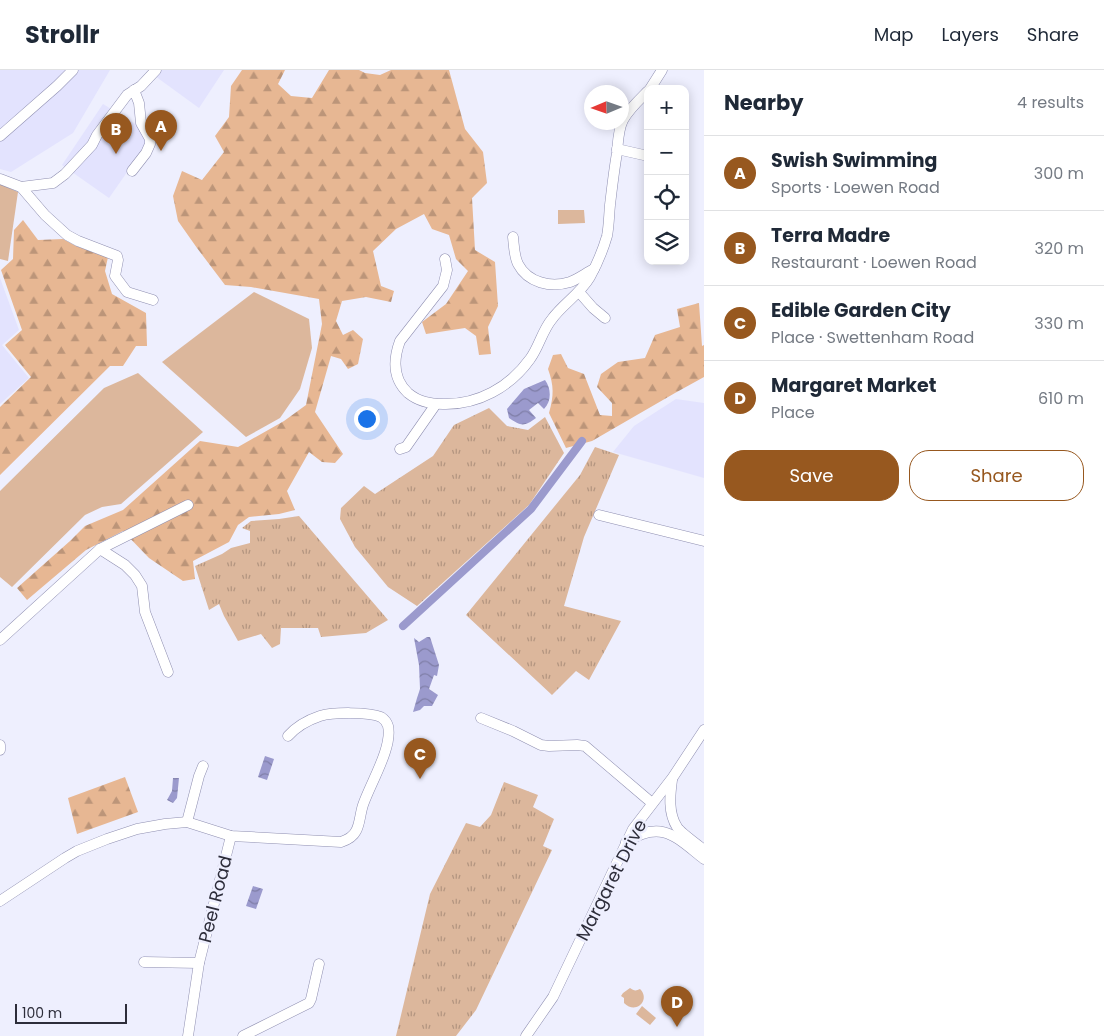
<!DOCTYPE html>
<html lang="en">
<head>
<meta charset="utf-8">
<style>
	:root { --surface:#fff; --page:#f6f6f7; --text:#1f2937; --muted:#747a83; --line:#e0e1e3; --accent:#97581f }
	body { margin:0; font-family:Poppins,sans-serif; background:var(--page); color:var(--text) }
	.controls { position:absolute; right:15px; top:15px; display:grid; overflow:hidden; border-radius:10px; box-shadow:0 2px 12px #0003 }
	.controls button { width:45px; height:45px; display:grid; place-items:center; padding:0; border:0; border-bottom:1px solid var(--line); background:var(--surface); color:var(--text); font:25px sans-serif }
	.compass { position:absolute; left:584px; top:15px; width:45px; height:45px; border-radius:50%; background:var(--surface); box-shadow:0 2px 12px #0003; rotate:268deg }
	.scale { position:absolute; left:15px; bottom:12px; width:112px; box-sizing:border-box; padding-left:5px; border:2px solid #2d2d3a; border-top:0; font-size:14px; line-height:18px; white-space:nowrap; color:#2d2d3a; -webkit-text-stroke:4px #eeeffe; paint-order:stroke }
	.you { position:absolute; left:366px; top:348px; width:18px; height:18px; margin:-12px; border:4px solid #fff; border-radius:50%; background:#1a73e8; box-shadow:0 0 0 8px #1a73e833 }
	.badge { display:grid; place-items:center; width:32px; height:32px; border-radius:50%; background:var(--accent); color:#fff; font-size:16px; font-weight:700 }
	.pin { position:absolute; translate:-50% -41px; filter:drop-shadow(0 1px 2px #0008) }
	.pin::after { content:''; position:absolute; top:26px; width:18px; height:15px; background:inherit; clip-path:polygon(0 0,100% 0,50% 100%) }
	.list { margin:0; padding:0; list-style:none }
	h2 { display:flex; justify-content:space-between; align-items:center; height:65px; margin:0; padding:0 20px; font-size:21px }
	h2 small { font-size:16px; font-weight:400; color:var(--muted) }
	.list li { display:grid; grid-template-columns:32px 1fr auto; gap:15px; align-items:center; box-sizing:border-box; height:75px; padding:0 20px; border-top:1px solid var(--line) }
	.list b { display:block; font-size:19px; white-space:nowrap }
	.list p { margin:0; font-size:16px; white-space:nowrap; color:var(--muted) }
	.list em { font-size:16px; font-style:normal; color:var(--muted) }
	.actions { display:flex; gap:10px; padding:15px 20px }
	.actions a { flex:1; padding:11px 0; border:1px solid var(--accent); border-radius:20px; text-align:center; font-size:18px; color:var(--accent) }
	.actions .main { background:var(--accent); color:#fff }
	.icon { flex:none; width:28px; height:28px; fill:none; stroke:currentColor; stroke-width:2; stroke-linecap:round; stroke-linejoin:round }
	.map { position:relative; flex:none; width:704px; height:966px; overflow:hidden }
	header { display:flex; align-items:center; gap:30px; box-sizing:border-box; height:70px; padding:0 25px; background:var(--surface); border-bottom:1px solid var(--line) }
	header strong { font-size:24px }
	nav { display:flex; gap:28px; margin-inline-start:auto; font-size:18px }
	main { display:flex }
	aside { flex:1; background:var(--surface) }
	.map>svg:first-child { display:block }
</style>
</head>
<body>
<header>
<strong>Strollr</strong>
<nav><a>Map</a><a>Layers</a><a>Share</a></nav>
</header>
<main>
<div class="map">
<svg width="704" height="966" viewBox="0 0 704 966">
	<defs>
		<pattern id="grass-tufts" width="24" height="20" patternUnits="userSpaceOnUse" patternTransform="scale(1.25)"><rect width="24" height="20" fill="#dcb79c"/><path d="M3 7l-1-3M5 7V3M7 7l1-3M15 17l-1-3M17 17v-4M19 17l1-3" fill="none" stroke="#b39580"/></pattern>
		<pattern id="forest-firs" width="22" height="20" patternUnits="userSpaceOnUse" patternTransform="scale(1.25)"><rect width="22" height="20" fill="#e7b793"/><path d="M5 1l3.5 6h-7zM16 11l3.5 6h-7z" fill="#bc9579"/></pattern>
		<pattern id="water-waves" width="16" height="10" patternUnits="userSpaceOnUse" patternTransform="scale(1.25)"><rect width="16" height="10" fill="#9b9acd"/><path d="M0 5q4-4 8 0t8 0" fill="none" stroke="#7f7ea7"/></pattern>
	</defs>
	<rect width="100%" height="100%" fill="#eeeffe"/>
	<g fill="#e3e3fe">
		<path d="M0,0H110L73,63L11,102L0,99Z"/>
		<path d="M159,0H224L199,38L155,6Z"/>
		<path d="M103,34L153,65L109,128L62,95Z"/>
		<path d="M0,208L19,260L2,275L29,308L0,334Z"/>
		<path d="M676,329L704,333V408L613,382L634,356Z"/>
	</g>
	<g fill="url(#grass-tufts)">
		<path d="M489,338L507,356L528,360L545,347L564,383L529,435L417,536L388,517L355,477L340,449L341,438L364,416L375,424L433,386L454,355Z"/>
		<path d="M595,377L619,385L584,467L564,536L621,551L589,610L576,601L552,625L466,545L580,405Z"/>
		<path d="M299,446L388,550L366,563L321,567L318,558H281L280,574L272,578L261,564L238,571L224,546L219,534L209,540L195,496L222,484L231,478L250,473V461L242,458L251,451L279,449Z"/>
		<path d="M504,712L538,725L533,737L554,749L543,776L552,780L476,940L456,966H396L430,824L466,753L480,757L491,745Z"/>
	</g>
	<g fill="url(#forest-firs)">
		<path d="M242,0H285L278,14L291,26L312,28L329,0H359L365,3L380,5L391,0H449L465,59L483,82L487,113L472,128L475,180L495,192L498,236L488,257L491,284L479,285L476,266L465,258L426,264L422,252L446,234L468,201L456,189L449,165L432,159L424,144L396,159L373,181L381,216L394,221L391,232L366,227L342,231L336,251L343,265L353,260L363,269L358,294L348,299L341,289L331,286L315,342L343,384L335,393L322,392L309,382L287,421L295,440L279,444L249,447L238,455L229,472L193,491L195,509L183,511L149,488L123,461L86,480L27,530L17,518L70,471L85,456L123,440L200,371L238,377L284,351L306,335L322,254L319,229L251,217L225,215L197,178L178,151L173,126L182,101L202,110L224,82L215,66L229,47L231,16Z"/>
		<path d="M23,150L38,170L63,169L76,176L108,187L105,201L112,224L146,243L147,276H136L123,296H110L0,405V337L31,307L5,275L22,260L1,200L13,189L14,160Z"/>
		<path d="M699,233L702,276L704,275V307L675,323L592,371L566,378L549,343C554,325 554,316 548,299L553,285L561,284L568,298L584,304L600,345L612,346V333L597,317L601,304L618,292L645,288L655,265L680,257L677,239Z"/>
		<path d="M125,707L138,742L77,764L68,728Z"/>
	</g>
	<g fill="#dcb79c">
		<path d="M0,114L18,122L8,191L0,189Z"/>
		<path d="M558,140H584L585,153L558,154Z"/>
		<path d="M254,222L309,249L312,278L300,319L280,348L246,367L162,292Z"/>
		<path d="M138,303L203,362L121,434L102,437L85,445L12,517L0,507V421L104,318Z"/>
		<path d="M630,918C634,921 636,921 640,919C651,930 636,945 624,933V928L621,926L623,923Z"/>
		<path d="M642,936L656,948L650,955L636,944Z"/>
	</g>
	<g fill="url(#water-waves)">
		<path d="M545,310C551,318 552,331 544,339L538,333L529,340L536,348C524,357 521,356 509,348L507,339L524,319Z"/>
		<path d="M427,567H430L431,570L439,595L437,606L434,605L429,619L438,625L432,636H424L420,640L413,642L417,628L420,619L419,595L414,568L419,572Z"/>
		<path d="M265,686L274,689L267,710L258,707Z"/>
		<path d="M173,708H179L177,728L173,733L167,730L172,721Z"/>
		<path d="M253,816L263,819L256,839L246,836Z"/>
	</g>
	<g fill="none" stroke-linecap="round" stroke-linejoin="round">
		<path stroke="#9b9acd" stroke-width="8" d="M403,556L531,439L582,371"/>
		<g stroke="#8f8fb1" stroke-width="11">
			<g id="minor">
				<path d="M650,19L662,0"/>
				<path d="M0,66L57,16L73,0"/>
				<path d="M617,79L648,86"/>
				<path d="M132,101L146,83L150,74V69L141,53L139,33L134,20"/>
				<path d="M0,109L21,117L45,145L67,165L78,171L117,186L118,190L115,206L127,222L153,230"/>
				<path d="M21,117L53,113L65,104L92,75L97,65L127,25L141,16L156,0"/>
				<path d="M513,167C514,176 514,186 518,194C528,213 551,218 570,212C578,209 586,203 594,199"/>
				<path d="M445,189L447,200L443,216L400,271C393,290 393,309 408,323C419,332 430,334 443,334C478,335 510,317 530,289C539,277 542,261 552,249C563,234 580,224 590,207C597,194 603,180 607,166C609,156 609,145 610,135C612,118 614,100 617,83C618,72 618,60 623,50C629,39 639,30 648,21"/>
				<path d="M579,222L593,238L605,248"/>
				<path d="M400,379L406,377L436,334"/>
				<path d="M599,445L704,471"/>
				<path d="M100,479L125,495L135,505L142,516L145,542L168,602"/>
				<path d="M0,570L100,479L188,435"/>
				<path d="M481,648L513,661L541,675L549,676L577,675L585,676L652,733"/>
				<path d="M0,675V680"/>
				<path d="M672,710C670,725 668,743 677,757C680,762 698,775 704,780"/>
				<path d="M187,752L199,706L203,696"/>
				<path d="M626,772C662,749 676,767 704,789"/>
				<path d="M0,831L65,788L77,781L107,769L137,759L165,754L187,752L231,766L341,772C347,770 353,767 356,761C360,754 360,744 363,735C370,714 393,677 388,656C387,652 384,649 381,647C369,642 333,642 320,646C308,650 296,657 288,666"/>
				<path d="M144,892L199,893"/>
				<path d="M188,966L199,893L231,766"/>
				<path d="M243,966L309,933L311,929L319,894"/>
				<path d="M526,966L553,927L633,759L673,707L704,660"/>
			</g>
		</g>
		<use href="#minor" stroke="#fff" stroke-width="10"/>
	</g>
	<g text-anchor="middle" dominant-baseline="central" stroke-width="5" stroke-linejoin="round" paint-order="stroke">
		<g font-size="18" fill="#2d2d3a" stroke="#eeeffe">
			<text transform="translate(611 810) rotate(-63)">Margaret Drive</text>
			<text transform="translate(215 829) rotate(-76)">Peel Road</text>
		</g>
	</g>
</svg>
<div class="controls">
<button>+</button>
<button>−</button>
<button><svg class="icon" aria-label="locate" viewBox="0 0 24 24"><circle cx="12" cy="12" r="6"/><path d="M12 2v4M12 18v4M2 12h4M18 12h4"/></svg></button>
<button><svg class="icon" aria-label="layers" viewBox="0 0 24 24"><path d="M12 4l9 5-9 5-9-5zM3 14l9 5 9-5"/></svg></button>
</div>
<svg class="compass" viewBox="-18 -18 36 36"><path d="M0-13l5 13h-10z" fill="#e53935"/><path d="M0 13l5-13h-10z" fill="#747a83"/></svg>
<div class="scale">100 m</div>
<div class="you"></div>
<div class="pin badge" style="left:161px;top:81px">A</div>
<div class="pin badge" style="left:116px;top:84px">B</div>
<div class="pin badge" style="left:420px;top:709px">C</div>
<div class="pin badge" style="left:677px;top:957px">D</div>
</div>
<aside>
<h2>Nearby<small>4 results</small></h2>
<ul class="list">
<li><span class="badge">A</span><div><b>Swish Swimming</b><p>Sports · Loewen Road</p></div><em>300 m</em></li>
<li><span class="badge">B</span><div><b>Terra Madre</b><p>Restaurant · Loewen Road</p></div><em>320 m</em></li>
<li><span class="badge">C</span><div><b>Edible Garden City</b><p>Place · Swettenham Road</p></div><em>330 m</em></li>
<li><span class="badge">D</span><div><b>Margaret Market</b><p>Place</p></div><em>610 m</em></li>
</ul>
<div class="actions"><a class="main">Save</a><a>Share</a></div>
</aside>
</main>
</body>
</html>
